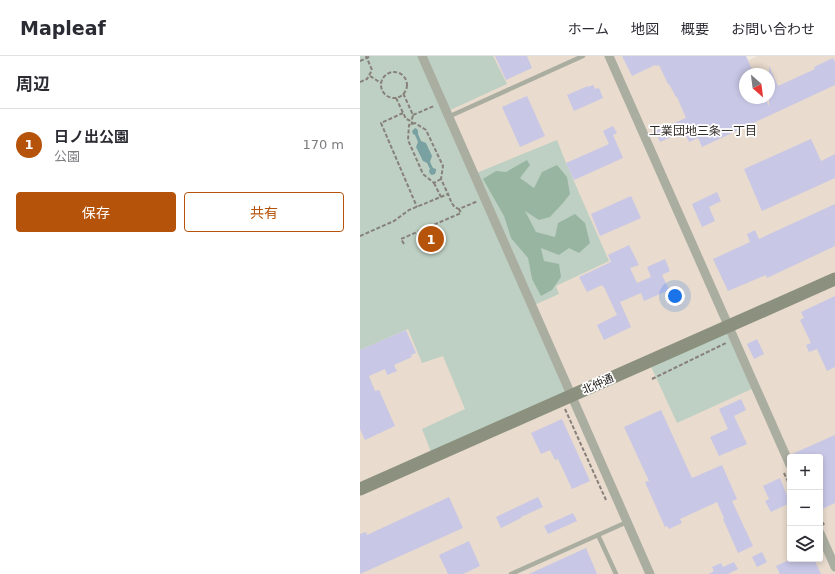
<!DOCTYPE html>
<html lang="ja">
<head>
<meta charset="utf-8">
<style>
	:root { --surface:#fff; --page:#f7f7f7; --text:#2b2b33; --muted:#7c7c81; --line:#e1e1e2; --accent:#b45309 }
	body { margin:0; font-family:"DejaVu Sans","Noto Sans JP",sans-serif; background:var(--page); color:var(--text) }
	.controls { position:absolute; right:12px; bottom:12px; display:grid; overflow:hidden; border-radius:4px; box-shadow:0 2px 6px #0003 }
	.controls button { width:36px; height:36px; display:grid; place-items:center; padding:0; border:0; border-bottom:1px solid var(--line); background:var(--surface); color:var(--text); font:20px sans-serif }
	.compass { position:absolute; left:379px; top:12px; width:36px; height:36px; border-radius:50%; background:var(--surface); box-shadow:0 2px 6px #0003; rotate:152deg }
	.you { position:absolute; left:315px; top:240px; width:14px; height:14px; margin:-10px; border:3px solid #fff; border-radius:50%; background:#1a73e8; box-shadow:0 0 0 6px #1a73e833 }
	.badge { display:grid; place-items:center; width:26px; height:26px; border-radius:50%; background:var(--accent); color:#fff; font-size:13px; font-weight:700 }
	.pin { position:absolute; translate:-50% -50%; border:2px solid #fff; box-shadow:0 1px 4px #0006 }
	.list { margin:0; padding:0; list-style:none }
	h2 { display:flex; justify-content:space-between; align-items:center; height:52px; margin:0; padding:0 16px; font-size:17px }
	h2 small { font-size:13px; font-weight:400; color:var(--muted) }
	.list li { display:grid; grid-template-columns:26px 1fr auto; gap:12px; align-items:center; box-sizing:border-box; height:72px; padding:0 16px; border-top:1px solid var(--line) }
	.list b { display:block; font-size:15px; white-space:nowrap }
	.list p { margin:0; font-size:13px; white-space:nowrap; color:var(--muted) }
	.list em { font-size:13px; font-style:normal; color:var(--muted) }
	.actions { display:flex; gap:8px; padding:12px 16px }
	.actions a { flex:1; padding:9px 0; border:1px solid var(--accent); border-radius:4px; text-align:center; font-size:14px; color:var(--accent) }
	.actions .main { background:var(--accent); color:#fff }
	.icon { flex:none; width:22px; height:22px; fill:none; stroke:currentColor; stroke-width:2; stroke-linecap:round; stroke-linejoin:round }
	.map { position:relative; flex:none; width:475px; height:518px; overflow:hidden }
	header { display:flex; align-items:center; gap:24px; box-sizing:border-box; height:56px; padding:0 20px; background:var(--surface); border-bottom:1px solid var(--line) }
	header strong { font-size:19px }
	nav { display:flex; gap:22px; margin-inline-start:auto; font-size:14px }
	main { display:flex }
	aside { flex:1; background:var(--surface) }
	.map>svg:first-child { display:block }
</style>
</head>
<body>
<header>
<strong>Mapleaf</strong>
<nav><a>ホーム</a><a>地図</a><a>概要</a><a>お問い合わせ</a></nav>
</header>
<main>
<aside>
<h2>周辺<small></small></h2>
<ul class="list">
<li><span class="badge">1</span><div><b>日ノ出公園</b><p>公園</p></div><em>170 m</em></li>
</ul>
<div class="actions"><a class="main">保存</a><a>共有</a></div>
</aside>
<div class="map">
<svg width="475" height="518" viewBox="0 0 475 518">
	<rect width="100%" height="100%" fill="#f1e8e0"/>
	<path fill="#e9dbcd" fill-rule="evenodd" d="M0,0H365L371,12L398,0H475V518H0ZM385,18H409V42H385ZM430,401H460V503H430Z"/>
	<g fill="#bed0c3">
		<path d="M0,0H133L147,28L86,56L114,118L197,84L206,107L249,205L196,230L199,238L172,250L211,340L73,401L62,373L105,353L83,300L62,307L48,273L0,294Z"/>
		<path d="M368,270L396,331L317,367L289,306Z"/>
	</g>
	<path fill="#98b5a1" d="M167,104L170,109L160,122L174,132L182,116L197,109L207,121L210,138L203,147L190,161L179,164L165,155L176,176L195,181L198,167L215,158L225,167L230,187L219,197L209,192L199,199L181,192L184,205L199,208L201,221L192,234L181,240L172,223L168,202L151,182L144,160L123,123L136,115L146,116Z"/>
	<path fill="#7aa1a2" d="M55,72L57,73L58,75V78L61,85L66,87L72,100L70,106L73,112L76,113V115L75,118L72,119L70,118L69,115L70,113L67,107L63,105L56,91L58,86L55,79L53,78L52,75Z"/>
	<g fill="#c8c7e6">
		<path d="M135,0H167L172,12L146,24Z"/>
		<path d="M262,0H386L394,18H385V42H405L409,50V10L418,30L455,13L454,11L473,2L475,6V29L342,91L338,82L329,86L324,75L300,86L295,75L326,62L317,41H316L309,28H308L299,9L296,10L295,9L272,20Z"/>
		<path d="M233,29L235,33L239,32L243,42L214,55L207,39L228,30V31Z"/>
		<path d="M167,40L185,80L160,91L142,51Z"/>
		<path d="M253,70L257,77L253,79L263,102L214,124L206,107L249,88L243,75Z"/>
		<path d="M451,83L461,105L475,98V122L402,155L384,113Z"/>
		<path d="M357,136L361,145L349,151L355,165L342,171L332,148Z"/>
		<path d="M271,140L281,162L240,180L231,158Z"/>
		<path d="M475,148V190L407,222L406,219L368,235L353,203L390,186L387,178L395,174L399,183Z"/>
		<path d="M269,189L279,209L270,212L277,227L291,221L287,211L305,203L310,215L302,219L309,234L284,245L281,237L260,246L271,271L244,284L237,269L257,259L244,231H243L242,229L227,236L219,221L251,206L248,199Z"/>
		<path d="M475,240V311L467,315L457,293L449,296L446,289L451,287L440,264L444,262L441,256Z"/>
		<path d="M46,274L56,297L51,299L52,301L34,309L37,315L27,319L25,313L9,320L15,335L19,334L35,370L5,384L0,373V294Z"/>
		<path d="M397,283L404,298L394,303L387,288Z"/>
		<path d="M381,343L386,354L374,360L387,388L359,400L350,381L368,373L359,353Z"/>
		<path d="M301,354L332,422L362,409L377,443L372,445L393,490L378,497L363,463L364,462L357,446L320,463L322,467L309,473L307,470L305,471L285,426L289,425L264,371Z"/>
		<path d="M202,363L230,425L212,433L198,403L195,404L190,394L181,398L171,377Z"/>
		<path d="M475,379V447L460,454V401H433L432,398Z"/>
		<path d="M420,422L430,447L411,456L405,445L409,443L403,430Z"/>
		<path d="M89,441L103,472L0,518V478L6,476L7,479Z"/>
		<path d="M178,441L183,451L161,461V462L141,472L136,461Z"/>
		<path d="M213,457L217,465L188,478L184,470Z"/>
		<path d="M109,485L120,510L103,518H88L79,499Z"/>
		<path d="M226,492L237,518H169Z"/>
		<path d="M402,496L407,506L397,511L392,501Z"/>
		<path d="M431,503H454L461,518H420L416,510Z"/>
		<path d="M374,506L378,513L368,518H349L354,515L352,511L361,507L363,511Z"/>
	</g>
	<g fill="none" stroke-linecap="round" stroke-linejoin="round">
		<g stroke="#87807b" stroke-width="2" stroke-dasharray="4 2" stroke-linecap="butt">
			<path d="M0,5L11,0"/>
			<circle cx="34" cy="29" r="13"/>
			<path d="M10,20L21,27"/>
			<path d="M0,26L7,23L12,14L6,0"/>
			<path d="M36,42L46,63L49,64L52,68V63L53,59L43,37"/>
			<path d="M43,57L21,67L57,151"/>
			<path d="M53,59L74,50"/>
			<path d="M81,123L74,127L63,118L48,84L49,69L55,67L66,74L83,110L81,123L88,138"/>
			<path d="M74,127L81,141"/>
			<path d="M0,180L34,165L49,154L88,138C91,145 92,151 99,153L118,145"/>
			<path d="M44,188L41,183L101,157L99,153"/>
			<path d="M292,323L366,287"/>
			<path d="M205,353L246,444"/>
			<path d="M424,417L430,430"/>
			<path d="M460,461L464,469"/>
		</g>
		<g stroke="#aaaea1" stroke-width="4.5">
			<path d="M88,61L223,0"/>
			<path d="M238,479L256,518"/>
			<path d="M151,518L267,466"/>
		</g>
		<g stroke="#aaaea1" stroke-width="9">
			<path d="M62,0L290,518"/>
			<path d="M249,0L430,409"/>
			<path d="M460,477L475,511"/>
		</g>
		<path stroke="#8b917e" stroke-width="13" d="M0,433L475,223"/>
	</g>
	<g text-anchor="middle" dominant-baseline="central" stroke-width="3.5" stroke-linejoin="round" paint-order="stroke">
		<g font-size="11" fill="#14110f" stroke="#fff">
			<text transform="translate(238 328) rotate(-24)">北仲通</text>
		</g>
		<g font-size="12" fill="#302a24" stroke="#fff">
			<text x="343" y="75">工業団地三条一丁目</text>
		</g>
	</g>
</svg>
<div class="controls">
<button>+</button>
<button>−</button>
<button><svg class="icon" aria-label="layers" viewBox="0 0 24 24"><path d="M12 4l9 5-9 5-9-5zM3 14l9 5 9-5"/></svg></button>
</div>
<svg class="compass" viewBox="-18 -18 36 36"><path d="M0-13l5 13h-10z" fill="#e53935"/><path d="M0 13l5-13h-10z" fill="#7c7c81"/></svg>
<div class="you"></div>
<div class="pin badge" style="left:71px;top:183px">1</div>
</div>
</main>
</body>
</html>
